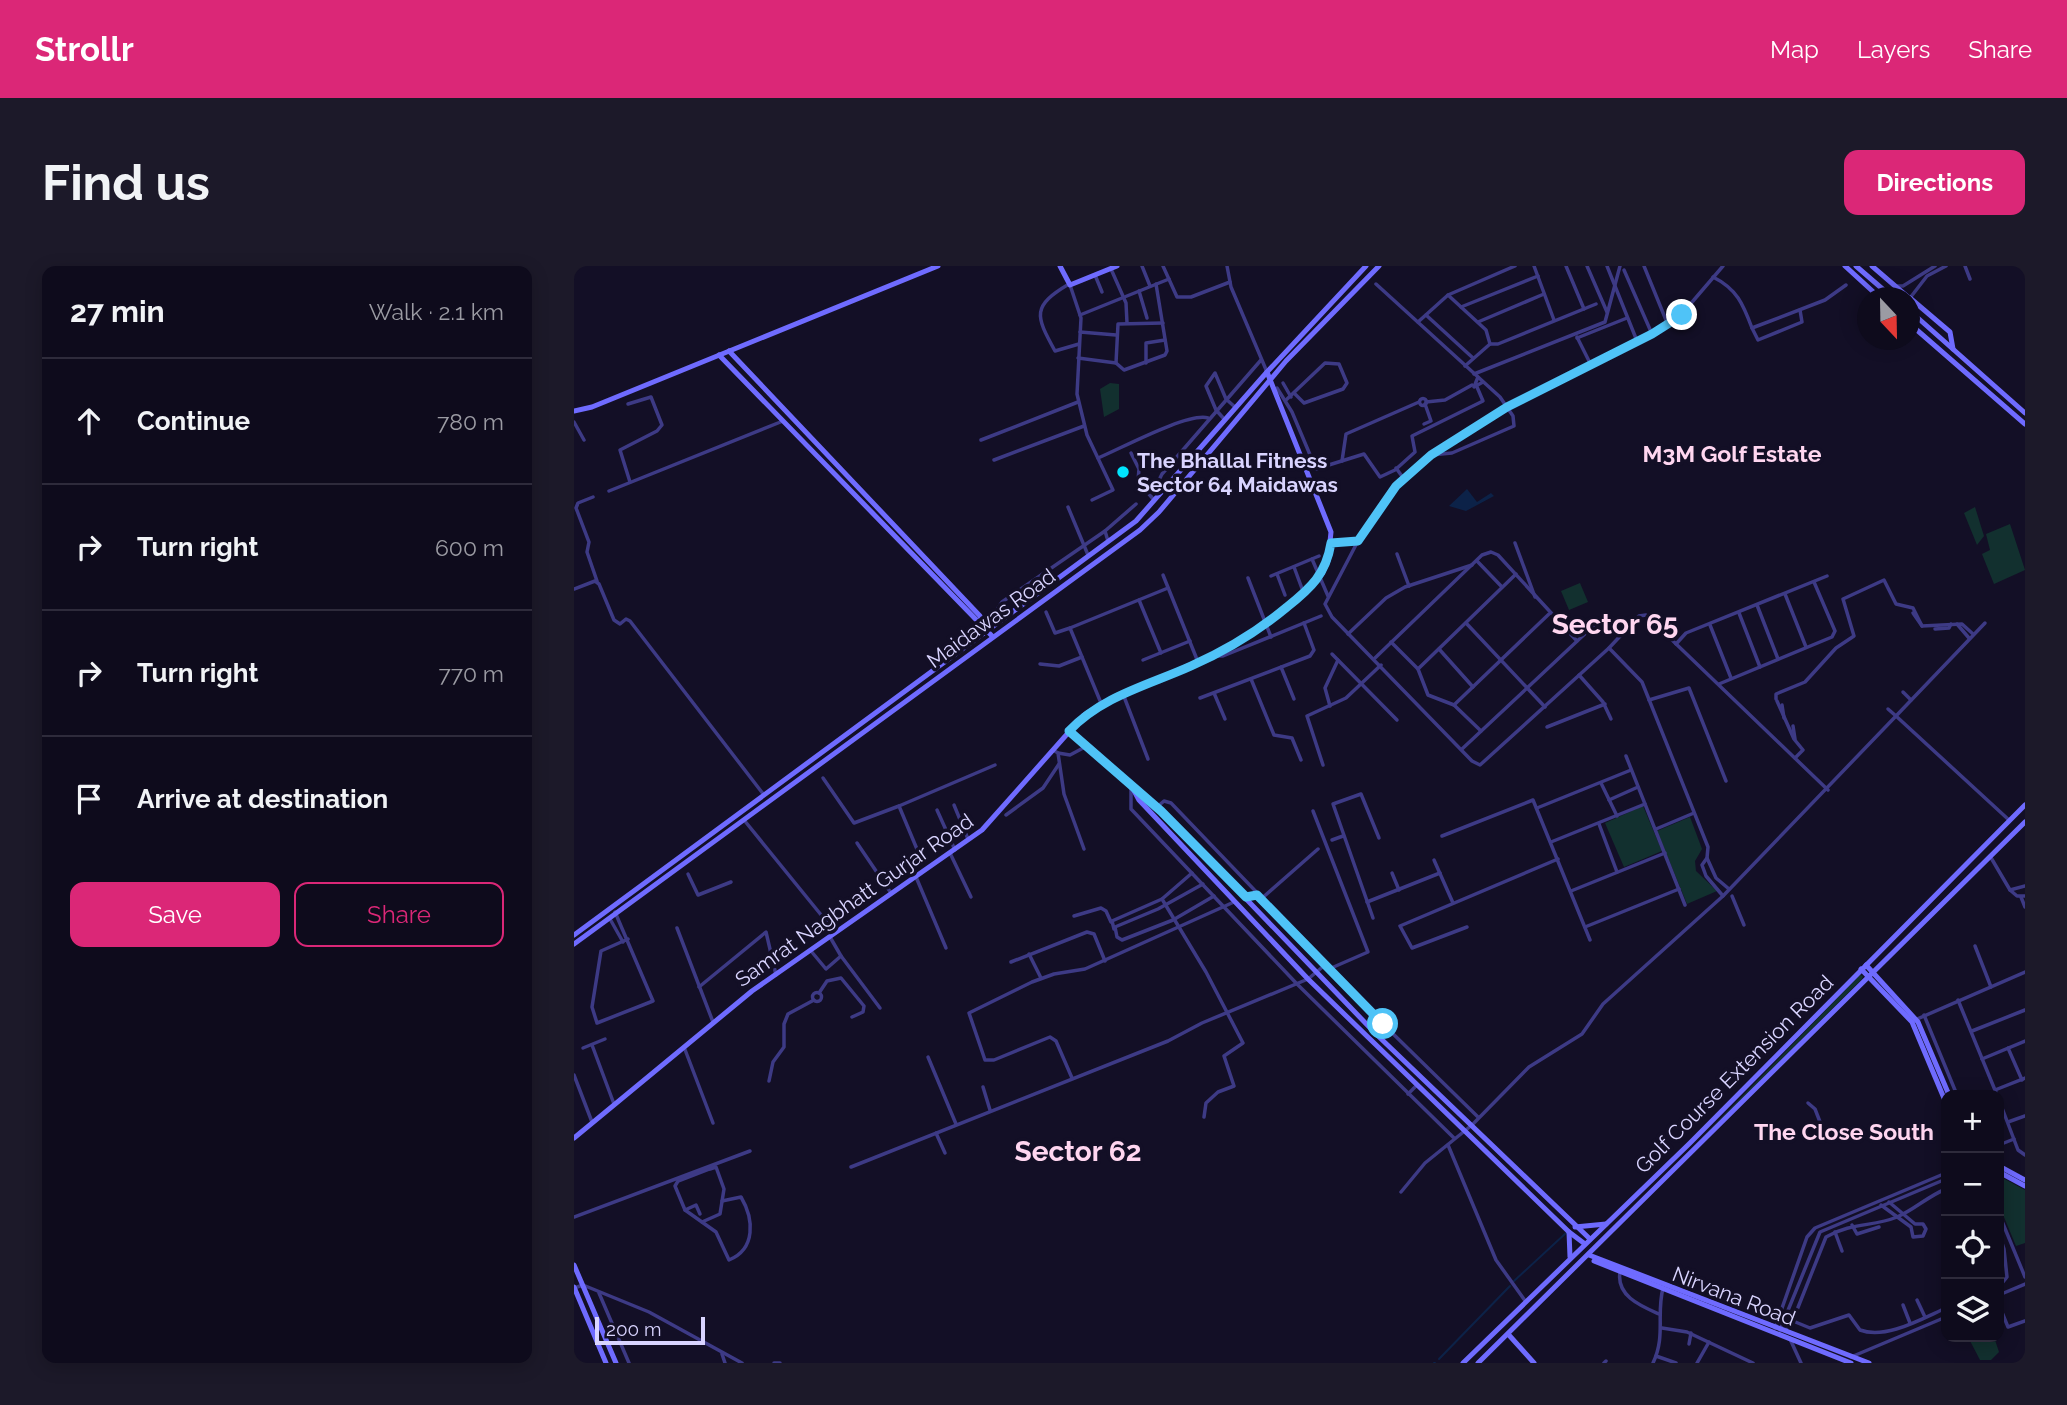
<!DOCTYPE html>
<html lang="en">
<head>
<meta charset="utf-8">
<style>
	:root { --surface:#0e0b1c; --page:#1c1929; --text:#f1f3f6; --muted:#9b9ba3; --line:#2e2b3b; --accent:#db2777 }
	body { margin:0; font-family:Raleway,sans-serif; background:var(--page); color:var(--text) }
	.controls { position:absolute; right:21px; bottom:21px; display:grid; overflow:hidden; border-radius:14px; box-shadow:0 4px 18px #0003 }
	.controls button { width:63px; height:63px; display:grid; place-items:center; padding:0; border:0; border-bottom:2px solid var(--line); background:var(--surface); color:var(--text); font:35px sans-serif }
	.compass { position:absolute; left:1283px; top:21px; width:63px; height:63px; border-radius:50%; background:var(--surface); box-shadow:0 4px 18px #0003; rotate:158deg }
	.scale { position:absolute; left:21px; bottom:18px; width:110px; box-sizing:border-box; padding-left:7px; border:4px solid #d9d4ff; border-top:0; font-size:19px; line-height:24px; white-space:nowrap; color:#d9d4ff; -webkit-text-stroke:5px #130f26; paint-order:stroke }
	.stop { position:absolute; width:21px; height:21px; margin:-16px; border:5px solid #4fc3f7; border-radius:50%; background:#fff }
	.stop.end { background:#4fc3f7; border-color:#fff; box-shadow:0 2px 7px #0008 }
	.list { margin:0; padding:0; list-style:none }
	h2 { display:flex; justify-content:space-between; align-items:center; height:91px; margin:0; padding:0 28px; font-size:30px }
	h2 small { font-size:23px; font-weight:400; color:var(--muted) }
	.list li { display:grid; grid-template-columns:46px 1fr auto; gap:21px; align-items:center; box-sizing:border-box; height:126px; padding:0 28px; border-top:2px solid var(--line) }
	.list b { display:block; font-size:26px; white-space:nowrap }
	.list em { font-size:23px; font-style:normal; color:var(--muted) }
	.actions { display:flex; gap:14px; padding:21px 28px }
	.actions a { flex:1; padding:16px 0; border:2px solid var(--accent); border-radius:14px; text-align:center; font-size:24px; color:var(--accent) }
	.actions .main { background:var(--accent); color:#fff }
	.icon { flex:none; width:38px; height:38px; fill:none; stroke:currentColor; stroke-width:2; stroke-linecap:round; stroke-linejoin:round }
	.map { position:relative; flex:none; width:1451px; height:1097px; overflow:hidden; border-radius:14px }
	header { display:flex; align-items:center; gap:42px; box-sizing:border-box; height:98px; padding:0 35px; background:var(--accent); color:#fff }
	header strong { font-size:33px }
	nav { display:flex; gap:38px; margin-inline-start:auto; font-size:24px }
	.intro { display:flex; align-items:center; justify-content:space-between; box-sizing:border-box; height:168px; padding:0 42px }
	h1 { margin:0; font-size:49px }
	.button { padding:18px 32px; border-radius:14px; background:var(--accent); color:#fff; font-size:24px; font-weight:700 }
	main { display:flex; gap:42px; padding:0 42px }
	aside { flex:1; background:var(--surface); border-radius:14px; box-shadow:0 4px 18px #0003 }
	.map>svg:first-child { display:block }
</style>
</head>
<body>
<header>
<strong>Strollr</strong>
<nav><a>Map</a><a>Layers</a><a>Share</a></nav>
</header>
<div class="intro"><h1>Find us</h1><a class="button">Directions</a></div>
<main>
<aside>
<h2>27 min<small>Walk · 2.1 km</small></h2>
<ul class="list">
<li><svg class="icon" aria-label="ahead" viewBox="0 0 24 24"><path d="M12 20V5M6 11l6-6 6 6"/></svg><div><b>Continue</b></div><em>780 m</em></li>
<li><svg class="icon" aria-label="right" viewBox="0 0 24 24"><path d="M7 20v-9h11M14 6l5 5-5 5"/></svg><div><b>Turn right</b></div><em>600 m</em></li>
<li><svg class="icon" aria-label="right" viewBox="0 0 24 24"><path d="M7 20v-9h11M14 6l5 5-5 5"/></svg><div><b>Turn right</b></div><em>770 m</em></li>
<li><svg class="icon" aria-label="arrive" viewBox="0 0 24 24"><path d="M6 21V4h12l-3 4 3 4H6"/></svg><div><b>Arrive at destination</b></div></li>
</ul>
<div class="actions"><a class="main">Save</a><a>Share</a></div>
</aside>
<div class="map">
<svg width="1451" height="1097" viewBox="0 0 1451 1097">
	<rect width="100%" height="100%" fill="#130f26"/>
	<g fill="#12302f">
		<path d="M536,117L545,118V143L530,151L526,123Z"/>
		<path d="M1401,241L1410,270L1403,279L1390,247Z"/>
		<path d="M1436,258L1451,304L1420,318L1408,288L1416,284L1412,268Z"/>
		<path d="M1006,317L1014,336L995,344L987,325Z"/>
		<path d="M1069,540L1088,585L1050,601L1031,557Z"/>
		<path d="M1116,551L1128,583L1121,595L1122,605L1143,625L1113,638L1083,565Z"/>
		<path d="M1286,709L1289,710L1288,713L1106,894Z"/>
		<path d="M1425,910L1451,924V977L1442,980L1425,939Z"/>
		<path d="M1394,1071H1420L1425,1086L1417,1094H1406Z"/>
	</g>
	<path fill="#0c2248" d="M893,223L903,236L917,227L920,230L892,245L875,240Z"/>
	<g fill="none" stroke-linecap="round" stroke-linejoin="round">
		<g stroke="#0c2248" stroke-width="2">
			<path d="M940,1015L992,967"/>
			<path d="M865,1093L936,1020"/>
			<path d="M860,1097H861"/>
		</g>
		<g stroke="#3d3a85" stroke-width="3.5">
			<path d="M568,0L576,20"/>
			<path d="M589,0L603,31H617L656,16"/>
			<path d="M653,0L657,21L693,106"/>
			<path d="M960,0L980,54"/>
			<path d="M992,0L1010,43"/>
			<path d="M1013,0L1033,46"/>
			<path d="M1033,0L1063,75"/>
			<path d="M1070,0L1094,59"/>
			<path d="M1391,0L1396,13"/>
			<path d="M537,3L552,37L553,57"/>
			<path d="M1050,4L1078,68"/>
			<path d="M521,9L528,26"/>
			<path d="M1139,11C1163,23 1169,38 1178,62L1251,34L1272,19"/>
			<path d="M495,18C458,40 461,49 481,85L505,78"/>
			<path d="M802,18L926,131L939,150L940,160L878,187L857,189L822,220L784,275L751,338L758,351L898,495L906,499L1035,382L1065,350L1072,349L1254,524"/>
			<path d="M496,19L507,52L503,128L513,169L539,224L518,234"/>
			<path d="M1322,20H1329L1361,0"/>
			<path d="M565,25L573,52"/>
			<path d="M874,29L912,64L916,78"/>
			<path d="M1336,32L1353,10L1372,0"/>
			<path d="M887,41L964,10"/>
			<path d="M506,49L595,13"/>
			<path d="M852,49L899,92"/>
			<path d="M844,56L874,29L941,0"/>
			<path d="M904,56L970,28"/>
			<path d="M1178,62L1184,74L1228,56L1226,44"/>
			<path d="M506,66L542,69"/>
			<path d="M1003,71L1016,97"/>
			<path d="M1003,72L1053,52"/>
			<path d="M504,92L542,97L550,104L591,89L593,85L582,18"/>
			<path d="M542,97L544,58L589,57"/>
			<path d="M572,97V77L591,74"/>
			<path d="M891,100L916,78H924L1022,38"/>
			<path d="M900,108L1031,56L1046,0"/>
			<path d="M904,111L900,121L909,116"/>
			<path d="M709,117L717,131"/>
			<path d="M703,122L718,146L742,203L790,188L806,211L821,204L841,186L838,170L909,135L903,121"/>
			<circle cx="849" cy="136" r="3.5"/>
			<path d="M712,134L751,97L765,98L773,117L769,123L730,137L721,128"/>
			<path d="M852,136L871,134L898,119"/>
			<path d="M54,138L77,131L88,159L83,165L46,184L56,216"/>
			<path d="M651,154L642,144L632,120L641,107L652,133L662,142"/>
			<path d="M0,156L10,174"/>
			<path d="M850,158L857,155L851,138"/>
			<path d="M407,174L504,136"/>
			<path d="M557,187L565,203L564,215L580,234"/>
			<path d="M859,187L933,141L1101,56L1149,0"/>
			<path d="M524,192C546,183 614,146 634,152"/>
			<path d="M420,194L510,160"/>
			<path d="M768,195L772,168L845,136"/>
			<path d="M822,202L830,213"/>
			<path d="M589,223L585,214L588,208L687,94"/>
			<path d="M35,225L209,155"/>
			<path d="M19,231L4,237L2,242L15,276L13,286L23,315"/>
			<path d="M494,241L514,289"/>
			<path d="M534,275L531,265L562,238"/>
			<path d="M757,277L784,275"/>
			<path d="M941,277L961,331"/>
			<path d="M823,288L835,320"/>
			<path d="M738,293L754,330"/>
			<path d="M903,295L928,321"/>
			<path d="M720,301L730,328"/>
			<path d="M703,308L711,329"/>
			<path d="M589,309L624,396"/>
			<path d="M697,310L745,290"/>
			<path d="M674,312L697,371"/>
			<path d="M0,323L21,315L25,318L40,354L46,358L52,353L56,355L190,529"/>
			<path d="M1211,328L1232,381"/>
			<path d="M565,334L587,387"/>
			<path d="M1183,339L1204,393"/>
			<path d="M472,346L481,367L496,362L527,437"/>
			<path d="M1165,347L1186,401"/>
			<path d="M1339,347L1348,360"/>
			<path d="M420,348L428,336L531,265"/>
			<path d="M892,357L971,441"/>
			<path d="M1383,358L1395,372"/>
			<path d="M1136,359L1157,412"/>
			<path d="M496,362L594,322"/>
			<path d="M1361,363L1375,362L1377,358"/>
			<path d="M774,368L812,332L831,321L898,299"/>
			<path d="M817,376L844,403L854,429L880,439L975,348"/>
			<path d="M1102,378L1112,367L1253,310"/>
			<path d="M1035,382L1068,416L1134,581L1133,592L1128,599L1132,610L1149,630"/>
			<path d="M865,383L899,421"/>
			<path d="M758,388L823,454"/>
			<path d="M641,390H649L747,350"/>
			<path d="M801,392L908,289L917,286L924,289L1003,375"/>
			<path d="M569,394L616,375"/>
			<path d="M466,398L485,400L508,391"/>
			<path d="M707,401L720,433"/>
			<path d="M844,403L942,308"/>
			<path d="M1005,409L1029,436L1037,453"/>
			<path d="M677,413L700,469L718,472L727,494"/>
			<path d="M1145,418L1258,371L1261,365L1240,316"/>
			<path d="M1329,426L1337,434"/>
			<path d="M640,427L651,453"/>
			<path d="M549,428L574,493"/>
			<path d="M626,432L736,390L740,384L730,357"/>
			<path d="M1202,433V428L1231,416L1262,382L1280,370L1269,333L1310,314L1322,338L1339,342L1348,360L1388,358L1399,368"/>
			<path d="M1075,434L1115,422L1152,515"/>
			<path d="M1203,435L1220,473L1229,484L1221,492"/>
			<path d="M880,439L907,465"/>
			<path d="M1208,439L1210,452"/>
			<path d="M756,440L751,422L764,394"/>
			<path d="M1314,443L1322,450L1411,357"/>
			<path d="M1219,460L1221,473"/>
			<path d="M973,461L1031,438"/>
			<path d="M888,483L1031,349"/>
			<path d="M479,484L484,487L490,528L510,583"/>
			<path d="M484,487L496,489L511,481"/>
			<path d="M1052,490L1111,639"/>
			<path d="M749,499L733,450L772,432L807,399"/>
			<path d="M249,512L280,557L325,540"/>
			<path d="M1027,517L1043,550"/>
			<path d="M557,520V543L723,718L880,872"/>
			<path d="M1035,534L1064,521"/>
			<path d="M380,539L394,573"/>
			<path d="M583,541L590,535L597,537L809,758L904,851"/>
			<path d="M963,542L1057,504"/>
			<path d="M363,544L381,584"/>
			<path d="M739,545L794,686L755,703"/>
			<path d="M432,549L469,522L485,498"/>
			<path d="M170,554L261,666"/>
			<path d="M1025,558L1043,606"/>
			<path d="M1082,563L1120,547"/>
			<path d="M868,570L959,534L1016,674"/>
			<path d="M758,574L769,570"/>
			<path d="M977,576L1071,538"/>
			<path d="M283,577L317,627"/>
			<path d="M376,587L397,631"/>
			<path d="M1416,590L1436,624L1451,620"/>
			<path d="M1133,592L1142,612L1155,623"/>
			<path d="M860,594L879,637"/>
			<path d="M618,607L588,633L632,706L669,777L650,790L660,820L644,826L632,837L630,851"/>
			<path d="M818,607L825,624"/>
			<path d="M114,608L124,629L157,616"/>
			<path d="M339,611V600L345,588L325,540L421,499"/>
			<path d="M342,611L372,682"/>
			<path d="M629,618L584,643L541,661L543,671L548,674L599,654L640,630"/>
			<path d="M1436,624L1443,630H1451"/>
			<path d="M997,625L1091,587"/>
			<path d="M1158,630L1170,659"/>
			<path d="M1447,631L1451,641"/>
			<path d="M687,633L744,583"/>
			<path d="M793,636L866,607"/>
			<path d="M41,646L79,735L23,757L18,741L27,685L54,673"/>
			<path d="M500,650L527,642L532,645L537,656"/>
			<path d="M799,652L759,538L787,528L805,572"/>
			<path d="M36,653L49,676"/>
			<path d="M893,661L838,682L826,660L984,593"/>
			<path d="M1011,661L1105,623"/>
			<path d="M103,662L139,756"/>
			<path d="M540,663L538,655L588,633"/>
			<path d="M256,671L267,690"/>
			<path d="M1401,680L1417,721"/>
			<path d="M237,685L252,703L267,690L306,742"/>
			<path d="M455,688L467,712"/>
			<path d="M437,696L513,666L520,668L531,695"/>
			<path d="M125,721L192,666L202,709"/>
			<circle cx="243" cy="731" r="4.5"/>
			<path d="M245,727L253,715L267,712L290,740L289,746L278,751"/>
			<path d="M1384,734L1423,829"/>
			<path d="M1350,749L1383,829"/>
			<path d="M1341,754L1451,706"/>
			<path d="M1398,765L1451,744"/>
			<path d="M18,779L40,838"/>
			<path d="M110,781L139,857"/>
			<path d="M9,782L31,773"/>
			<path d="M1434,782L1448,814"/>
			<path d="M354,791L382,858"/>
			<path d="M1408,793L1451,775"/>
			<path d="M0,809L18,856"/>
			<path d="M498,812L482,775L476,771L420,794H411L395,747L458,716L480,708L511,703L660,636"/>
			<path d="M195,815L199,796L210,781V758L214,748L240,734"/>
			<path d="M409,821L416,844"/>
			<path d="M1421,824L1451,812"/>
			<path d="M834,828L843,819"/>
			<path d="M1425,834L1444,884L1451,889"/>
			<path d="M1234,837L1241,843L1248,861"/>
			<path d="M1434,856L1451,850"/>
			<path d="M362,867L371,887"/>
			<path d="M874,879L922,994L952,1036"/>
			<path d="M1425,879L1440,873"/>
			<path d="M277,901L594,775L628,757L734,713L751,699"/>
			<path d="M135,903L104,915L101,920L111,944L142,966L155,994C182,983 180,953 167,931L148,935"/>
			<path d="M827,926L851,897L898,859L955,801L1008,768L1029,738L1149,630L1322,450L1435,554"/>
			<path d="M1307,939L1337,961L1339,971L1349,970L1352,963L1349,958H1341L1315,936"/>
			<path d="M111,944L122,939L126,948"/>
			<path d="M1425,948L1451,1011"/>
			<path d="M0,951L176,885"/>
			<path d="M128,956L146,948L150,923L142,901L136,903"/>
			<path d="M1278,959L1283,968L1305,961"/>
			<path d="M1261,966L1268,985"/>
			<path d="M1425,968L1430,983L1433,1011L1425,1021"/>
			<path d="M1046,1006C1042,1030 1067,1040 1085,1048"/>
			<path d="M0,1022L9,1019L75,1046L168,1097"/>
			<path d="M25,1027L55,1097"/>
			<path d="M1425,1029L1451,1018"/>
			<path d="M1343,1034L1351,1051"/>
			<path d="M1329,1039L1336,1057"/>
			<path d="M1425,1039L1434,1061L1451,1055"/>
			<path d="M1219,1055L1236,1062L1275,1049L1286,1064C1312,1074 1349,1052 1372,1042"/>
			<path d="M1088,1062L1113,1066L1179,1097"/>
			<path d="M1201,1062L1233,971L1241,962L1372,907"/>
			<path d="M1210,1063L1217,1059L1252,971C1278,956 1299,961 1323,951C1340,944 1354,930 1372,923"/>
			<path d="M1206,1064L1246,966L1372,913"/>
			<path d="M1216,1073L1227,1097"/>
			<path d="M1115,1078L1117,1067"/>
			<path d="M148,1088L151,1097"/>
			<path d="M1082,1090L1102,1097"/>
			<path d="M1277,1091L1372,1051"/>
			<path d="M200,1097H206"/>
			<path d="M1030,1097L1032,1095"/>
			<path d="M1079,1097C1092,1069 1082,1050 1089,1022"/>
			<path d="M1123,1097L1135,1076"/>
		</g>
		<g stroke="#6f6bff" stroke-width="5">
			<path d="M486,0L496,19L543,0"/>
			<path d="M1271,0L1306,32"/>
			<path d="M1282,0L1319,32"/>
			<path d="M1298,0L1335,32"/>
			<path d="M1336,32L1376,66L1379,83"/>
			<path d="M1336,45L1451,147"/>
			<path d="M1336,58L1451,158"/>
			<path d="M155,85L406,350L407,357"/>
			<path d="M145,89L418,370"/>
			<path d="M0,145L18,141L364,0"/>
			<path d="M495,465L557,519L565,534L734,713L995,966L1011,978"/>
			<path d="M564,528L570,529L604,562L801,767L1016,973"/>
			<path d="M0,669L562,255L693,106L792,0"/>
			<path d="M0,678L566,264L585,246L712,95L805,0"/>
			<path d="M1292,699L1344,756L1375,829"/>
			<path d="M1287,703L1338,756L1372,837"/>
			<path d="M0,872L178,725L408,564L510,449L529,437L648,385L692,358L730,328L748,308L754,295L757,266L693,106"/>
			<path d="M1425,900L1451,914"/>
			<path d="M1425,906L1451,920"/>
			<path d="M1001,961L1032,958"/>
			<path d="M995,966L996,991"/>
			<path d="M1015,989L1295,1097"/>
			<path d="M1020,995L1277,1097"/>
			<path d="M0,999L42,1097"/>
			<path d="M0,1021L32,1097"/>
			<path d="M934,1068L960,1097"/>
			<path d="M889,1097L1116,877L1451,539"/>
			<path d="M904,1097L1451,556"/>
		</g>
	</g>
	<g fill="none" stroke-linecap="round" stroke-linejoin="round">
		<path stroke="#4fc3f7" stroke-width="9" d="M809,758L683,629L672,631L587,545L495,465C528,430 575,419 617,400C653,384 683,366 713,341C737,322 752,308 757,277L784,275L822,220L857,189L933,141L1078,68L1108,49"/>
	</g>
	<circle fill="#00e5ff" stroke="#130f26" stroke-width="2.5" cx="549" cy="206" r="7"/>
	<g text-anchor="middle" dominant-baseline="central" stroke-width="7" stroke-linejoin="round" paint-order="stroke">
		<g font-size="21" font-weight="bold" fill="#d9d4ff" stroke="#130f26" text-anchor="start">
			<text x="563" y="194">The Bhallal Fitness<tspan x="563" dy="24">Sector 64 Maidawas</tspan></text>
		</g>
		<g font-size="21" fill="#d9d4ff" stroke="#130f26">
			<text transform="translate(417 352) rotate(-36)">Maidawas Road</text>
			<text transform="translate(280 634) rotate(-35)">Samrat Nagbhatt Gurjar Road</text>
			<text transform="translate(1160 808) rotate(-45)">Golf Course Extension Road</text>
			<text transform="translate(1160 1030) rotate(21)">Nirvana Road</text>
		</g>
		<g font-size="23" font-weight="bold" fill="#ffd6f0" stroke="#130f26">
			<text x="1158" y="187">M3M Golf Estate</text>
			<text x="1270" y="865">The Close South</text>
		</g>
		<g font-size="28" font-weight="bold" fill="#ffd6f0" stroke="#130f26">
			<text x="1041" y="358">Sector 65</text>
			<text x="504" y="885">Sector 62</text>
		</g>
	</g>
</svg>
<div class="controls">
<button>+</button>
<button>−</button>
<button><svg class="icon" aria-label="locate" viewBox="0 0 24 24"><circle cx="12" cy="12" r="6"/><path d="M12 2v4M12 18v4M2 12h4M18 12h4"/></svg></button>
<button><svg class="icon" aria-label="layers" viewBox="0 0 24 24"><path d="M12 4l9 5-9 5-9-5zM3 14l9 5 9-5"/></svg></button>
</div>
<svg class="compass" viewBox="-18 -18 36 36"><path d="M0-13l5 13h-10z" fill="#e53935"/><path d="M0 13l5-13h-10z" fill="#9b9ba3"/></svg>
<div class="scale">200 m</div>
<div class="stop" style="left:809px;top:758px"></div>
<div class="stop end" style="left:1108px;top:49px"></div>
</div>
</main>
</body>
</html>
